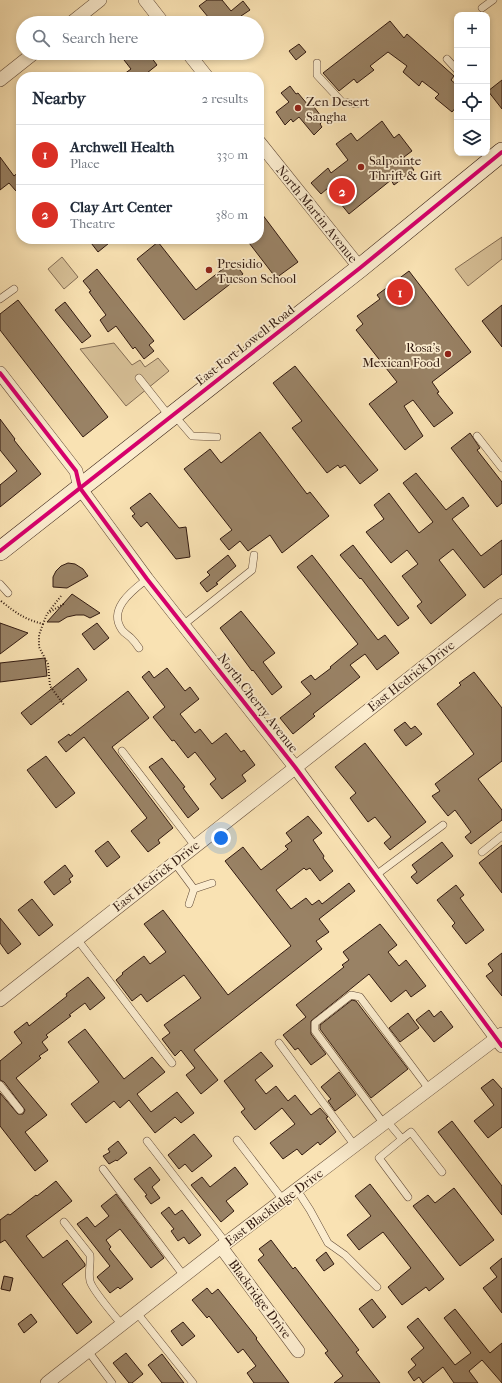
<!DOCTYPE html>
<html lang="en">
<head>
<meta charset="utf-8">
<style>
	:root { --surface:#fff; --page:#f2f2f3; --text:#1f2937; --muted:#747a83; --line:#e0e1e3; --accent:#d93025 }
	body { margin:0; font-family:"IM FELL French Canon",serif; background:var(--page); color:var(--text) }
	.controls { position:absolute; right:12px; top:12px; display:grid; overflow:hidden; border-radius:8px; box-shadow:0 2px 6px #0003 }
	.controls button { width:36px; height:36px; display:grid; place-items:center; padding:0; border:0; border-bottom:1px solid var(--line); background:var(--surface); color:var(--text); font:20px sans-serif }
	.you { position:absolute; left:221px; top:838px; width:14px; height:14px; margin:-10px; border:3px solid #fff; border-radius:50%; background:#1a73e8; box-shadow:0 0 0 6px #1a73e833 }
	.badge { display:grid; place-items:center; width:26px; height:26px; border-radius:50%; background:var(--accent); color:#fff; font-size:13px; font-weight:700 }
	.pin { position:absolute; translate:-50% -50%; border:2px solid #fff; box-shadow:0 1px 4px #0006 }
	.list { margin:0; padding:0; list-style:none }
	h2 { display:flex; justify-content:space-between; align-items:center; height:52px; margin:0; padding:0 16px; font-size:17px }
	h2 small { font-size:13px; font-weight:400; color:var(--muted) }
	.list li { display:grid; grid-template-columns:26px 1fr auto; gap:12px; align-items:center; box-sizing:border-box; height:60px; padding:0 16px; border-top:1px solid var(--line) }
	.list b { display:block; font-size:15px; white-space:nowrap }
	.list p { margin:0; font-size:13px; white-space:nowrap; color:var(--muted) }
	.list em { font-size:13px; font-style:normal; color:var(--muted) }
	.icon { flex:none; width:22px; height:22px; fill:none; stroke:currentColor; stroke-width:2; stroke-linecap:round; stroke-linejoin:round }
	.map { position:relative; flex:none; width:502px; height:1383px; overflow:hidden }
	.search { position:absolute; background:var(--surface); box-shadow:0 2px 6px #0003; left:16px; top:16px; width:248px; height:44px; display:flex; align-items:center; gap:10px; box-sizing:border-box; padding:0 14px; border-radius:22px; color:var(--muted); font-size:15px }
	.panel { position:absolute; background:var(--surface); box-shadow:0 2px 6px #0003; left:16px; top:72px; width:248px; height:172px; border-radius:16px }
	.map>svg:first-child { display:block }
</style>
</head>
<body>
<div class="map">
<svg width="502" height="1383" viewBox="0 0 502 1383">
	<rect width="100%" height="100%" fill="#f9e2b3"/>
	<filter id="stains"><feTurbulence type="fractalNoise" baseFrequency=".005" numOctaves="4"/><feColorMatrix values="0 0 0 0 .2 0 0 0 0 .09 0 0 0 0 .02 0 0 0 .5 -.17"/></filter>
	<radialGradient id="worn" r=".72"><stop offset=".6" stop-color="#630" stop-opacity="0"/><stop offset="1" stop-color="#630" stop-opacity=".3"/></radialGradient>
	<g fill="#d7c097" stroke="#846d54">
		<path d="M502,237V259L468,286L455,269Z"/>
		<path d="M62,257L78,277L64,289L48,269Z"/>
		<path d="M114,343L132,365L140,360L145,367L158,358L169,371L126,406L80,349Z"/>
	</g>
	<g fill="#998265" stroke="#321a10">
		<path d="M207,0H222L231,11L243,1L250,10L241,16L247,23H213L199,6Z"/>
		<path d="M390,21L404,38L407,34L454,76L451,80L457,85V106L452,112L435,98L439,94L422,81L419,86L403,72L407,66L388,52L370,66L374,70L357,83L354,79L339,91L323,73Z"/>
		<path d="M299,44L306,52L296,60L289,51Z"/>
		<path d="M133,53H148L157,65L142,77H120L131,69L124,60Z"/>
		<path d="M502,80V109L488,91Z"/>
		<path d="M290,86L296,94L298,93L308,105L311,103L324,120L320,124L322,127L314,135L299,117L293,122L291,119L285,125L276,112L289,102L281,93Z"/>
		<path d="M382,121L394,138L399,134L412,151L404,157L414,170L394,185L391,180L349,214L328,188L321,194L311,183L328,168L331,173L348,160L336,144L351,133L357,141Z"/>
		<path d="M0,157L14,176L21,170V186L16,191L9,183L0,190Z"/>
		<path d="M259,210L298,262L276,278L246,239H259Z"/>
		<path d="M88,239H114L98,252Z"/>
		<path d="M158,242L196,290L233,261L243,274L184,320L137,259Z"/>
		<path d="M97,269L154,341L149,345L154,351L144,359L135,347L133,349L116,326L108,332L100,320L106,315L89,292L91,291L83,281Z"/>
		<path d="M409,271L471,352L432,382L439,392L437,393L453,413L434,427L413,400L404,406L423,436L405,450L369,404L397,382L356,330L363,324L357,316L380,299L377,295Z"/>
		<path d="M18,300L108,417L83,437L0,330V314Z"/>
		<path d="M65,302L91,336L82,343L55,310Z"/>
		<path d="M502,305V347L482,321Z"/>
		<path d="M295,366L378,470L360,484L345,465L340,468L338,465L327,473L292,428L302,421L273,383Z"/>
		<path d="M0,419L15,439L14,440L41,474L0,507V485L17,471L0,450Z"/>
		<path d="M260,432L307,494L310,492L329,516L282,553L270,535L248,551L240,541L229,550L220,539L232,530L184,469L210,449L221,463Z"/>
		<path d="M470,433L480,448L477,450L502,482V503L497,507L451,448Z"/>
		<path d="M416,473L446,510L463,497L469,506L452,519L481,556L502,540V574L484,588L453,549L439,560L466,595L431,624L417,606L422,602L402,576L418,564L407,550L391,563L366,532L384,519L374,505L389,493L419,533L433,522L403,483Z"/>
		<path d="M150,493L179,528L186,527L190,557L176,559L147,522L141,527L132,516L135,514L130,508Z"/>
		<path d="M353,545L409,618L398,626L361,578L360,579L340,555Z"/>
		<path d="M228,555L236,566L216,583L218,584L207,592L200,583L210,575L207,572Z"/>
		<path d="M312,555L378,640L385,635L399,653L377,670L365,654L350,665L360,677L313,714L315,716L293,734L280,718L311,694L301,682L311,675L315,680L331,668L330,667L358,644L297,567Z"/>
		<path d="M68,563L75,564L83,569L88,576L67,588L53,587V577L56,571L61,566Z"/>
		<path d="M72,594L100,613L90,618L84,615H76L67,617L59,622H47Z"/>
		<path d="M241,611L275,653L263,662L282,687L272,695L253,670L252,671L220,628Z"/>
		<path d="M0,623L28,633L0,654Z"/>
		<path d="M97,623L109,638L94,650L82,634Z"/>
		<path d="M45,658L47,676L0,682V663Z"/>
		<path d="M78,668L87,680L31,725L21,713Z"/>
		<path d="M167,668L185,691L190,687L199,699L180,714L195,733L200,729L212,744L226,733L241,752L244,750L255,765L242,775L246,781L222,799L210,784L216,779L195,752L188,758L174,740L172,741L153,717L165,707L142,677L149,671L154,678Z"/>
		<path d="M474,672L502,708V761L478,779L502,810V820L471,844L465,837L471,832L455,810L448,816L432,796L440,791L435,784L474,754L437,704L461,685L459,683Z"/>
		<path d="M128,691L149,718L112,747L173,828L158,840L160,843L148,852L131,831L147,818L84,737L66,752L58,742L69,734L70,736Z"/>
		<path d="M405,722L411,729L415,726L422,734L406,746L394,730Z"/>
		<path d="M365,743L426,822L390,850L384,843L391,837L375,817L368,822L350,798L356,793L335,767Z"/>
		<path d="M46,756L75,793L56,808L27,770Z"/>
		<path d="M162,758L185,787L183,788L199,809L188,818L149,767Z"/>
		<path d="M308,816L322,833L313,840L324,856L323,858L333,871L320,881L310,868L306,870L304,868L276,890L291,909L306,898L312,905L319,900L322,904L349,883L355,891L319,919L329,932L316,941L322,949L194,1050L218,1080L201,1094L186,1075L195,1068L181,1050L175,1056L162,1039L170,1033L164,1025L201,998L184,975L147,1002L141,994L132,1001L116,980L123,974L122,973L144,956L150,964L166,952L144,924L163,910L228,995L291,946L225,861L243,847L261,870L288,849L285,846L292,841L286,833Z"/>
		<path d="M108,841L120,857L107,867L95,851Z"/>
		<path d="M442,842L453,856L417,884L411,877L417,872L412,865Z"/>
		<path d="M502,845V893L479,863Z"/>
		<path d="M65,865L73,876L69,879L71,882L54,895L44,882Z"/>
		<path d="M456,885L464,895L460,898L484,930L466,944L452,926L455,923L437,900Z"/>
		<path d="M32,899L53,925L39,936L18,910Z"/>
		<path d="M0,918L21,944L8,954L0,943Z"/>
		<path d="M380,924L397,945L388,952L399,966L406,960L426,986L411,997L406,990L391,1002L369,974L311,1021V1034L326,1054L311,1065L298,1048L295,1050L283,1035L306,1017L296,1005L344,967L342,965L349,960L343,952Z"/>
		<path d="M502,953V996L486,976L493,971L488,964Z"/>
		<path d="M88,977L105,998L90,1010L85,1003L69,1015L71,1016L46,1035L48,1037L42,1042L48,1050L39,1056L41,1058L16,1078L47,1115L25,1132L48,1161L35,1171L0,1126V1093L18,1114H23L25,1110L4,1082L0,1080V1061L22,1043L14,1032L27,1022L29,1026L67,996L66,994Z"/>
		<path d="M352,1000L356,1001L408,1069L371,1098L320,1029V1025Z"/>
		<path d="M429,1010L434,1017L441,1011L453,1027L434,1042L416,1020Z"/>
		<path d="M408,1013L419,1028L400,1042L389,1028Z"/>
		<path d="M85,1029L124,1079L152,1057L165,1072L137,1094L151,1112L177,1092L194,1113L181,1123L175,1117L155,1133L129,1100L120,1108L114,1101L86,1123L71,1104L99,1082L68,1042Z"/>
		<path d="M261,1052L273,1066L255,1080L266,1094L276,1086L288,1101L295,1095L311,1115L320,1108L328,1117L326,1118L336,1132L320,1145L318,1142L302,1155L297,1149L283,1159L270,1143L295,1124L282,1108L255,1130L241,1112L245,1109L224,1081Z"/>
		<path d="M339,1072L356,1095L335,1111L328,1101L331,1099L321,1087Z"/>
		<path d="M493,1079L502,1089V1127L488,1138L474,1121L494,1105L481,1088Z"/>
		<path d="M452,1121L502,1186V1215L438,1132Z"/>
		<path d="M194,1134L212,1156L192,1172L185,1164L179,1169L168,1155Z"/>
		<path d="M118,1141L127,1153L117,1161L116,1160L109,1164L103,1156L110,1152L108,1149Z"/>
		<path d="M150,1167L160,1180L152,1187L160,1198L151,1204L145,1196L147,1195L134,1179Z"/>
		<path d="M235,1167L248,1184L226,1201L234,1211L221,1222L191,1185L202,1177L210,1187Z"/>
		<path d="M56,1181L72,1201L26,1236L43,1258L67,1240L85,1264V1266L62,1284L92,1322L77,1334L5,1240L0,1243V1220L8,1214L10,1215L36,1195L37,1196Z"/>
		<path d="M370,1184L444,1279L429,1291L426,1287L402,1305L388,1287L411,1268L383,1232L359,1250L347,1235L371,1216L355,1196Z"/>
		<path d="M454,1188L494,1240L460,1266L413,1206L428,1195L435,1203Z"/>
		<path d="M116,1194L164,1258L151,1268L120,1229L106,1240L111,1247L109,1249L133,1279L120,1289L118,1287L110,1293L97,1277L110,1266L77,1224L87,1217L95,1227L109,1216L101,1206Z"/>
		<path d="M169,1207L175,1215L182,1210L201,1235L189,1244L184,1237L178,1241L171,1231L174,1229L161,1213Z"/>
		<path d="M271,1240L293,1269L295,1267L359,1350L356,1352L380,1383H334L343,1376L325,1353L328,1351L258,1260L264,1255L259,1249Z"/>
		<path d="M326,1252L334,1264L324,1271L316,1260Z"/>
		<path d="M502,1258V1313L483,1288L497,1277L490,1268Z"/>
		<path d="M4,1276L13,1278L10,1291L1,1289Z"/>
		<path d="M207,1288L212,1294L218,1289L257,1338L256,1339L289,1383H254L247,1373L256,1366L243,1349L238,1353L209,1316L207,1318L192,1300Z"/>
		<path d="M372,1299L386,1317L373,1328L359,1309Z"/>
		<path d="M455,1309L490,1353L502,1343V1383L482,1360L469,1371L478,1383H454L443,1367L423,1383L419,1377L414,1381L408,1372L416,1365L411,1359L424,1348L407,1327L418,1318L455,1365L471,1353L444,1318Z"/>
		<path d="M31,1314L37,1322L24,1333L18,1324Z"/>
		<path d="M183,1322L195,1336L182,1346L171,1331Z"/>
		<path d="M126,1353L143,1374L132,1383H129L113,1363Z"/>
		<path d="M162,1354L184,1383H162L148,1365Z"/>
	</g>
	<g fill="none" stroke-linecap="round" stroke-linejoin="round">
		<g stroke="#644c39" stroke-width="8">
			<g id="lane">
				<path d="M482,8L493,0"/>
				<path d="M447,59L457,70"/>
				<path d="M317,63V75L342,102L358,104"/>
				<path d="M0,299L14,289"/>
				<path d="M139,378L170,417"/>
				<path d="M174,415L192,436L217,437"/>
				<path d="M477,436L502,468"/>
				<path d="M0,584L8,593"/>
				<path d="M183,625L252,570L254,555"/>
				<path d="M139,648C137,645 134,641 131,638C128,635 124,633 122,630C107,609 133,590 147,579"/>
				<path d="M122,751L195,846"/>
				<path d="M482,852L502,836"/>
				<path d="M174,862L194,889L189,904"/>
				<path d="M376,875L443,825"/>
				<path d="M194,889L212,883"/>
				<path d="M77,939L172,1063"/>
				<path d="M279,1043L355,1146"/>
				<path d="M0,1085L20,1110"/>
				<path d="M387,1121L402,1139L379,1158L408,1197"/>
				<path d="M384,1124L315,1031V1023L351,995L360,997L429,1089"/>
				<path d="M402,1139L411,1132L442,1172"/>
				<path d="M237,1140L283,1200"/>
				<path d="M147,1141L226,1243"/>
				<path d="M103,1169L184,1276"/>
				<path d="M297,1190L310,1210L328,1243L345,1255L377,1287"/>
				<path d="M64,1222L90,1255C91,1264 88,1272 90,1281C92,1290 115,1316 122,1325"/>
				<path d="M137,1313L193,1383"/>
				<path d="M88,1351L112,1383"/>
			</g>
		</g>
		<g stroke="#644c39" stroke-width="14">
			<g id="street">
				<path d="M145,0L163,23"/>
				<path d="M71,23L100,0"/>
				<path d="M188,53L207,77"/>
				<path d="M0,80L34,53"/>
				<path d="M259,142L360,268"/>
				<path d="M0,373L76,471L80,488L147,579L295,767L502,1046"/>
				<path d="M0,1000L502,605"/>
				<path d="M221,1247L298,1351"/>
				<path d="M47,1383L226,1243L502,1034"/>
			</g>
		</g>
		<g stroke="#321a10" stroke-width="20">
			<path id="secondary" d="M0,551L360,268L502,152"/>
		</g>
		<g stroke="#321a10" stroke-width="2" stroke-dasharray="1 2" stroke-linecap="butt">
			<path d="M1,601C16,613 24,619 43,624L47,614L61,596"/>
			<path d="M50,612L65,603"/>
			<path d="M43,624L39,635V647L48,664L50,686L64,705"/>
		</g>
		<use href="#lane" stroke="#fbecce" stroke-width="7"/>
		<use href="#street" stroke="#fbecce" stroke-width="13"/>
		<use href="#secondary" stroke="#fbecce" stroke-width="19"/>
		<g stroke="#fbecce" stroke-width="6">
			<g id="cycleway">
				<path d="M0,373L76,471L80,488L147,579L295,767L502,1046"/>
				<path d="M0,551L360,268L502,152"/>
			</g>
		</g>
		<use href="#cycleway" stroke="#d6006c" stroke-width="4"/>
	</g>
	<g fill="#8f2418" stroke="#fbecce" stroke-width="1.5">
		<circle cx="298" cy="108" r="4"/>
		<circle cx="361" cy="167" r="4"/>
		<circle cx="209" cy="270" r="4"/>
		<circle cx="448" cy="354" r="4"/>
	</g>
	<g text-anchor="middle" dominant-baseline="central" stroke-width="3.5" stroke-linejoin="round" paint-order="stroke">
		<g font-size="13" fill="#321a10" stroke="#fbecce" text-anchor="start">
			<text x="306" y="101">Zen Desert<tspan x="306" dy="15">Sangha</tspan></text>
			<text x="369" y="160">Salpointe<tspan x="369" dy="15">Thrift &amp; Gift</tspan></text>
			<text x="217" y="263">Presidio<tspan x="217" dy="15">Tucson School</tspan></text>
			<text x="440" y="347" text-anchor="end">Rosa's<tspan x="440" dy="15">Mexican Food</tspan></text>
		</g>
		<g font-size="13" fill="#321a10" stroke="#fbecce">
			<text transform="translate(317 214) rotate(51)">North Martin Avenue</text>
			<text transform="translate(245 345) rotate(-38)">East Fort Lowell Road</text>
			<text transform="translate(411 676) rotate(-38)">East Hedrick Drive</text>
			<text transform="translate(258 703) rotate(52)">North Cherry Avenue</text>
			<text transform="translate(156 876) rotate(-38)">East Hedrick Drive</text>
			<text transform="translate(274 1207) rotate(-37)">East Blacklidge Drive</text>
			<text transform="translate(260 1299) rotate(53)">Blackridge Drive</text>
		</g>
	</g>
	<rect width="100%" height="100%" filter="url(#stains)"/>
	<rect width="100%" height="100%" fill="url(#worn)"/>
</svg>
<div class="controls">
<button>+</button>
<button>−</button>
<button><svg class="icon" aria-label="locate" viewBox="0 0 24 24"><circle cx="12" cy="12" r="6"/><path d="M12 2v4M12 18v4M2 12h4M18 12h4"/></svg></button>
<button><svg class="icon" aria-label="layers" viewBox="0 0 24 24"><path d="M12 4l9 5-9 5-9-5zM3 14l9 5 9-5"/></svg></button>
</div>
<div class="you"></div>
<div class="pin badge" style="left:400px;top:292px">1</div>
<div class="pin badge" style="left:342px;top:191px">2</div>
<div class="search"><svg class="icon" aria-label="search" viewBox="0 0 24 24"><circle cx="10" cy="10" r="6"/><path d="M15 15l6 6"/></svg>Search here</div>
<section class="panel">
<h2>Nearby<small>2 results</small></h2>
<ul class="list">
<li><span class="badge">1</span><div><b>Archwell Health</b><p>Place</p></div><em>330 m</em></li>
<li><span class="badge">2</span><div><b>Clay Art Center</b><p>Theatre</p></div><em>380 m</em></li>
</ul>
</section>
</div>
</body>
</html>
